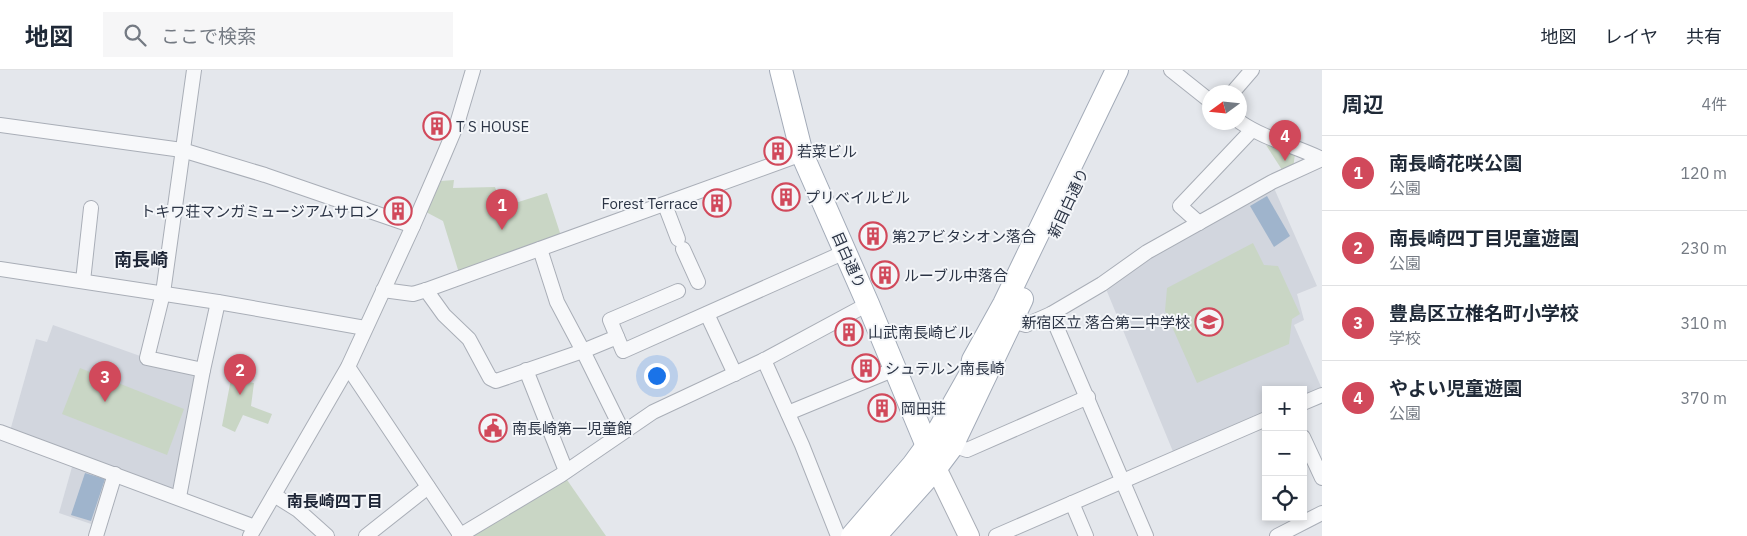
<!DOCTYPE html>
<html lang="ja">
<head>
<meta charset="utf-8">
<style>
	:root { --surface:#fff; --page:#f6f6f7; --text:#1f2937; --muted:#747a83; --line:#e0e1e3; --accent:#d1495b }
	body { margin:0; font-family:"IBM Plex Sans","Noto Sans JP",sans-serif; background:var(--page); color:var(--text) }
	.controls { position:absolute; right:15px; bottom:15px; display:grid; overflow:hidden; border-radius:0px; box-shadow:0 2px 8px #0003 }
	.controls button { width:45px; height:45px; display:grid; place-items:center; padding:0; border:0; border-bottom:1px solid var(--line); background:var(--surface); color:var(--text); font:25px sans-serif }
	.compass { position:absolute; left:1202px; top:15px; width:45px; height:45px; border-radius:50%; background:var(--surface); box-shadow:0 2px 8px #0003; rotate:255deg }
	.you { position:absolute; left:656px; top:305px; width:18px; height:18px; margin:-12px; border:4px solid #fff; border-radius:50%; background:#1a73e8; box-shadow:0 0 0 8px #1a73e833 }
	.badge { display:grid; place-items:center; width:32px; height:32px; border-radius:50%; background:var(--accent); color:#fff; font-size:16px; font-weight:700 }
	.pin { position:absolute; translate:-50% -41px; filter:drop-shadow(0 1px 2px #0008) }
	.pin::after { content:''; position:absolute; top:26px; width:18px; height:15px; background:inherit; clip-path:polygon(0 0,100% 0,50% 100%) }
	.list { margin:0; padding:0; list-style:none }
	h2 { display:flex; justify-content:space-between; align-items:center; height:65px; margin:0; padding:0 20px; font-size:21px }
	h2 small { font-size:16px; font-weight:400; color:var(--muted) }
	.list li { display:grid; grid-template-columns:32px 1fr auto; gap:15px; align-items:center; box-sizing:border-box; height:75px; padding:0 20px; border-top:1px solid var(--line) }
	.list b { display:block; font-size:19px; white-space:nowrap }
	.list p { margin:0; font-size:16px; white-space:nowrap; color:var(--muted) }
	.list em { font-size:16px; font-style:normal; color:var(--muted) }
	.icon { flex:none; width:28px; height:28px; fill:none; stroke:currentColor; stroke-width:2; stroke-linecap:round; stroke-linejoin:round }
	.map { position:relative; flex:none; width:1322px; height:466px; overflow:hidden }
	header { display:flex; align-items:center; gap:30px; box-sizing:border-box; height:70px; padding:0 25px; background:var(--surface); border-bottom:1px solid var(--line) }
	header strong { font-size:24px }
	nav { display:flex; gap:28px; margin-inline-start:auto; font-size:18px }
	.search { width:350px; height:45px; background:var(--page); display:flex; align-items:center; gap:12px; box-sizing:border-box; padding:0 18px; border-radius:0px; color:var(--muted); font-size:19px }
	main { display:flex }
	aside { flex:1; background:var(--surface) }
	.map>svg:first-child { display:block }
</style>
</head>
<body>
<header>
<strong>地図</strong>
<div class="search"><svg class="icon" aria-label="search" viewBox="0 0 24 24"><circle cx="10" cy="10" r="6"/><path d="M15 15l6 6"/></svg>ここで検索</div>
<nav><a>地図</a><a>レイヤ</a><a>共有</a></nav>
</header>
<main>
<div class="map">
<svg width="1322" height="466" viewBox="0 0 1322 466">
	<rect width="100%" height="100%" fill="#e4e7ec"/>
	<g fill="#d2d6de">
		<path d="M1274,118L1317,216L1297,224L1304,250L1294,255L1322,319L1303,327V320H1266V344L1174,384L1106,219L1166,178Z"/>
		<path d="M53,255L143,287L142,293L198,304L175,421L10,361L36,269L47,272Z"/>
		<path d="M79,395L111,406L94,455L59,443L72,397Z"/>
	</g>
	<g fill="#c9d6c5">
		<path d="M1266,75L1295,84L1293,99L1284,103Z"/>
		<path d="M454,110L453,118L495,117L502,137L547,123L562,169L459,203L443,151L426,142L441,111Z"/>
		<path d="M1253,173L1264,195L1278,196L1300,244L1292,249L1289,274L1197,313L1165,241L1167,218Z"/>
		<path d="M80,298L184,339L167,385L62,344Z"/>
		<path d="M231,309L254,313L251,336L272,344L268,354L243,345L235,362L222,356Z"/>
		<path d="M565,407L606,466H470Z"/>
	</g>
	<g fill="#9fb4cc">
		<path d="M1267,126L1290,166L1274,177L1250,136Z"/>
		<path d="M85,403L105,409L91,451L71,445Z"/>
	</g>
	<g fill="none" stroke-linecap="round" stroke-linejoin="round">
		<g stroke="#a9aeb7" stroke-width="16">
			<g id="street">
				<path d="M194,0L163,223L147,288L203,300"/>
				<path d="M1171,0L1210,31"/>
				<path d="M1233,22L1252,0"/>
				<path d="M1240,52C1265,69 1295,76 1322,89"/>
				<path d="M0,55L182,80L265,105L413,156"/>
				<path d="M665,135L678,169"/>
				<path d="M1199,153L1180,136L1252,60"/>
				<path d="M540,179L557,232L583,281L623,362"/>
				<path d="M683,179L698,212"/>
				<path d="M0,199L218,232L365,258"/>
				<path d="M83,211L91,138"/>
				<path d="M383,220L413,224L426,220L802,84"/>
				<path d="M426,220L444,245L469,269L490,308L496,311L583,281L617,267"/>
				<path d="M678,221L610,250L623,281L845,182"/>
				<path d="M707,244L735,304"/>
				<path d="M1051,244L1146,466"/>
				<path d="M1012,251L1026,255L1051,244L1102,214L1147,182L1272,112L1322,89"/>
				<path d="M764,290L802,375L838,466"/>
				<path d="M348,297L461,466"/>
				<path d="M526,300L566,401"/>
				<path d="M1303,333L1322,325"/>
				<path d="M788,343L895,299"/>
				<path d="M0,362L255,457"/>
				<path d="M1303,367L1322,408"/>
				<path d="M952,375L967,380L1088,327"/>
				<path d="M274,425L298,440L327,466"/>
				<path d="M179,427L203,300L218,232"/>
				<path d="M1072,433L1086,466"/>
				<path d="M96,466L115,404"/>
				<path d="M250,466L348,297L413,156L443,87L457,54L473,0"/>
				<path d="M366,466L428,417"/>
				<path d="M459,466L561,405L653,342L764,290L868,234"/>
				<path d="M996,466L1266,349"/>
				<path d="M1277,466L1322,443"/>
			</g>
		</g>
		<g stroke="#a9aeb7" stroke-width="22">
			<path id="secondary" d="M936,398L969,466"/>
		</g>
		<g stroke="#a3abb8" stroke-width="24">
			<g id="primary">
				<path d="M781,0L802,84L868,234L932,388"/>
				<path d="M852,466L913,395L940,358L970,305L973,290L1004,234L1117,0"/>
				<path d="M875,466L936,398L951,378L1022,229"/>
			</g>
		</g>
		<use href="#street" stroke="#f7f8fa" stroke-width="14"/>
		<use href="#secondary" stroke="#fff" stroke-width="20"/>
		<use href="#primary" stroke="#fff" stroke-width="22"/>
	</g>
	<defs>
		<g id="building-ring" transform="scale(1.4375)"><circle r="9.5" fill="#f4f6f9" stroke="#d1495b" stroke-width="1.5"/><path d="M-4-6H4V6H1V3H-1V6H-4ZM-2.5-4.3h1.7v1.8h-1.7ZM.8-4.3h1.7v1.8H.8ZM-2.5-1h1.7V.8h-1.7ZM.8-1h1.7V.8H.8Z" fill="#d1495b"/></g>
		<g id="school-ring" transform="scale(1.4375)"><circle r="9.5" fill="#f4f6f9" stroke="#d1495b" stroke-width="1.5"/><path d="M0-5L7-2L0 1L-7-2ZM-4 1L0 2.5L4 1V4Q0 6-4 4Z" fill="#d1495b"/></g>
		<g id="civic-ring" transform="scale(1.4375)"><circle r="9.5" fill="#f4f6f9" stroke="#d1495b" stroke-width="1.5"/><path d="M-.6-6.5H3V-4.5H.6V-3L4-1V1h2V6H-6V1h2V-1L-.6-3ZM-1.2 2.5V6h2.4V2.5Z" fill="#d1495b"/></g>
	</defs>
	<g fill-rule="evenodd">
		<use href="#building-ring" x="437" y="56"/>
		<use href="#building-ring" x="778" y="81"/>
		<use href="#building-ring" x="786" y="127"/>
		<use href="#building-ring" x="717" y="133"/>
		<use href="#building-ring" x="398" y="141"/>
		<use href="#building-ring" x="873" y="166"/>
		<use href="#building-ring" x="885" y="205"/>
		<use href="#school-ring" x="1209" y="252"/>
		<use href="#building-ring" x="849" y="262"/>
		<use href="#building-ring" x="866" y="298"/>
		<use href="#building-ring" x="882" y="338"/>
		<use href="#civic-ring" x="493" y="358"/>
	</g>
	<g text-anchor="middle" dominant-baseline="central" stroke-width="4" stroke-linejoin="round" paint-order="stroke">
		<g font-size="15" fill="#2b3445" stroke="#f4f6f9" text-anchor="start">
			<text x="456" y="56">T S HOUSE</text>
			<text x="797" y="81">若菜ビル</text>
			<text x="805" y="127">プリベイルビル</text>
			<text x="698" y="133" text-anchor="end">Forest Terrace</text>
			<text x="379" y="141" text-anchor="end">トキワ荘マンガミュージアムサロン</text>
			<text x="892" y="166">第2アビタシオン落合</text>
			<text x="904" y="205">ルーブル中落合</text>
			<text x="1190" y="252" text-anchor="end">新宿区立 落合第二中学校</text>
			<text x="868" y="262">山武南長崎ビル</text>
			<text x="885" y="298">シュテルン南長崎</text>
			<text x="901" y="338">岡田荘</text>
			<text x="512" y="358">南長崎第一児童館</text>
		</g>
		<g font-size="15" fill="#2b3445" stroke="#f4f6f9">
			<text transform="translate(1068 133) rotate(-65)">新目白通り</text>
			<text transform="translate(849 190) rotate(66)">目白通り</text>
		</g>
		<g font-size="16" font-weight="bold" fill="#1d2536" stroke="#f4f6f9">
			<text x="335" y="431">南長崎四丁目</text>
		</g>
		<g font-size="18" font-weight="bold" fill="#1d2536" stroke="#f4f6f9">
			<text x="141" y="189">南長崎</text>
		</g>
	</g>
</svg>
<div class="controls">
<button>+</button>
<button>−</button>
<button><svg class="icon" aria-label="locate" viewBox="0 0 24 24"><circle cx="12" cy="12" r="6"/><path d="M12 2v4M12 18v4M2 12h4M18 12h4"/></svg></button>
</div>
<svg class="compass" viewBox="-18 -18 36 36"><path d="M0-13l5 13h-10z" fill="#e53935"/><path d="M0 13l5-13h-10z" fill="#747a83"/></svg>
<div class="you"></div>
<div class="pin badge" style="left:502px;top:160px">1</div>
<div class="pin badge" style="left:240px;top:325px">2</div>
<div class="pin badge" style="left:105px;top:332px">3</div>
<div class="pin badge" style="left:1285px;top:91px">4</div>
</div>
<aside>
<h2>周辺<small>4件</small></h2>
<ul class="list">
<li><span class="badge">1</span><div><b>南長崎花咲公園</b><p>公園</p></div><em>120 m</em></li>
<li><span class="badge">2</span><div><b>南長崎四丁目児童遊園</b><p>公園</p></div><em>230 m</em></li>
<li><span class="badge">3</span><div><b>豊島区立椎名町小学校</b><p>学校</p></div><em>310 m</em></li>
<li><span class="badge">4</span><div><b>やよい児童遊園</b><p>公園</p></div><em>370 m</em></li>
</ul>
</aside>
</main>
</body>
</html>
